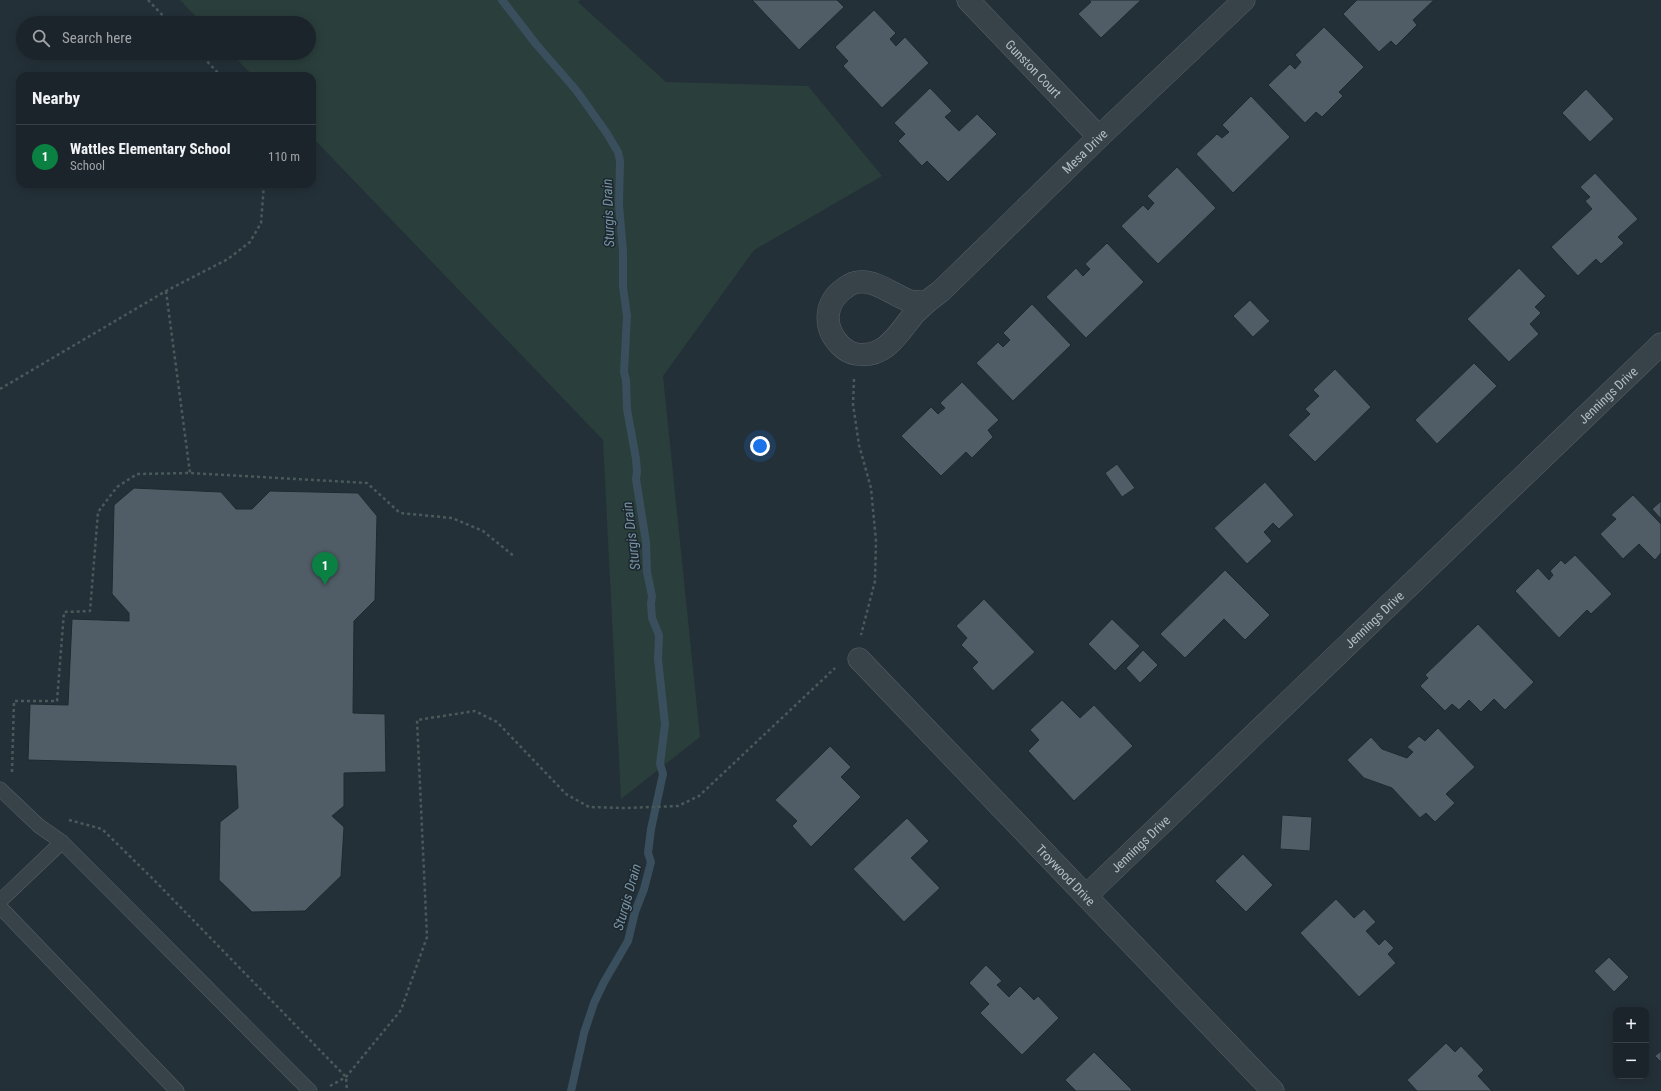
<!DOCTYPE html>
<html lang="en">
<head>
<meta charset="utf-8">
<style>
	:root { --surface:#1b242a; --page:#283036; --text:#f1f3f6; --muted:#a0a4a8; --line:#394147; --accent:#0b8043 }
	body { margin:0; font-family:"Roboto Condensed",sans-serif; background:var(--page); color:var(--text) }
	.controls { position:absolute; right:12px; bottom:12px; display:grid; overflow:hidden; border-radius:8px; box-shadow:0 2px 10px #0003 }
	.controls button { width:36px; height:36px; display:grid; place-items:center; padding:0; border:0; border-bottom:1px solid var(--line); background:var(--surface); color:var(--text); font:20px sans-serif }
	.you { position:absolute; left:760px; top:446px; width:14px; height:14px; margin:-10px; border:3px solid #fff; border-radius:50%; background:#1a73e8; box-shadow:0 0 0 6px #1a73e833 }
	.badge { display:grid; place-items:center; width:26px; height:26px; border-radius:50%; background:var(--accent); color:#fff; font-size:13px; font-weight:700 }
	.pin { position:absolute; translate:-50% -33px; filter:drop-shadow(0 1px 2px #0008) }
	.pin::after { content:''; position:absolute; top:21px; width:14px; height:12px; background:inherit; clip-path:polygon(0 0,100% 0,50% 100%) }
	.list { margin:0; padding:0; list-style:none }
	h2 { display:flex; justify-content:space-between; align-items:center; height:52px; margin:0; padding:0 16px; font-size:17px }
	h2 small { font-size:13px; font-weight:400; color:var(--muted) }
	.list li { display:grid; grid-template-columns:26px 1fr auto; gap:12px; align-items:center; box-sizing:border-box; height:64px; padding:0 16px; border-top:1px solid var(--line) }
	.list b { display:block; font-size:15px; white-space:nowrap }
	.list p { margin:0; font-size:13px; white-space:nowrap; color:var(--muted) }
	.list em { font-size:13px; font-style:normal; color:var(--muted) }
	.icon { flex:none; width:22px; height:22px; fill:none; stroke:currentColor; stroke-width:2; stroke-linecap:round; stroke-linejoin:round }
	.map { position:relative; flex:none; width:1661px; height:1091px; overflow:hidden }
	.search { position:absolute; background:var(--surface); box-shadow:0 2px 10px #0003; left:16px; top:16px; width:300px; height:44px; display:flex; align-items:center; gap:10px; box-sizing:border-box; padding:0 14px; border-radius:22px; color:var(--muted); font-size:15px }
	.panel { position:absolute; background:var(--surface); box-shadow:0 2px 10px #0003; left:16px; top:72px; width:300px; height:116px; border-radius:12px }
	.map>svg:first-child { display:block }
</style>
</head>
<body>
<div class="map">
<svg width="1661" height="1091" viewBox="0 0 1661 1091">
	<rect width="100%" height="100%" fill="#243038"/>
	<path fill="#2a3e3b" d="M180,0H580L578,2L666,82L808,86L882,176L754,250L663,376L700,737L621,799L603,440L312,137V76H253L231,53H309V23H202Z"/>
	<g fill="none" stroke-linecap="round" stroke-linejoin="round">
		<path stroke="#3a4f5d" stroke-width="8" d="M502,0L536,44L576,90L606,132L618,152L620,161L619,205L623,251V287L627,316L624,372L626,380L627,409L636,459L637,472L636,479L646,542L647,572L652,596L651,604L652,618L659,635L658,659L665,724L660,764L663,774L651,829L648,853L651,862L644,889L635,912L628,941L604,982L594,1003L584,1033L571,1091"/>
	</g>
	<g fill="#505d66" stroke="#1f292f">
		<path d="M752,0H837L844,7L799,50Z"/>
		<path d="M1089,0H1141L1101,38L1078,14L1091,2Z"/>
		<path d="M1357,0H1434L1413,20L1417,25L1396,46L1391,41L1379,52L1343,14Z"/>
		<path d="M874,10L896,33L890,39L896,46L905,37L929,63L882,108L843,66L848,61L835,47Z"/>
		<path d="M1324,27L1364,67L1339,92L1343,96L1322,117L1316,112L1305,123L1268,85L1290,64L1295,69L1301,62L1295,55Z"/>
		<path d="M930,88L952,111L945,117L959,131L977,114L997,134L948,182L927,161L922,166L898,141L905,134L894,123Z"/>
		<path d="M1586,89L1614,119L1590,142L1562,113Z"/>
		<path d="M1251,96L1290,137L1233,193L1196,154L1217,134L1222,138L1229,132L1222,125Z"/>
		<path d="M1177,167L1216,208L1158,264L1121,226L1143,205L1148,210L1154,203L1147,196Z"/>
		<path d="M1595,173L1638,219L1618,237L1624,243L1601,264L1596,259L1578,276L1551,247L1592,209L1585,201L1590,197L1580,187Z"/>
		<path d="M1107,243L1144,282L1086,338L1046,297L1076,268L1083,276L1090,269L1085,264Z"/>
		<path d="M1519,268L1546,296L1535,307L1541,313L1530,324L1539,334L1509,362L1467,319Z"/>
		<path d="M1250,300L1270,321L1253,337L1233,316Z"/>
		<path d="M1032,304L1071,345L1013,401L976,363L998,342L1003,347L1010,340L1003,333Z"/>
		<path d="M1474,363L1497,386L1437,444L1415,420Z"/>
		<path d="M1335,369L1371,407L1315,462L1288,435L1310,414L1305,409L1319,396L1313,390Z"/>
		<path d="M962,382L999,420L988,430L993,437L972,458L966,452L941,476L901,436L931,407L938,414L945,408L940,403Z"/>
		<path d="M1117,464L1135,488L1122,497L1105,473Z"/>
		<path d="M1265,482L1294,515L1279,529L1273,523L1264,532L1272,541L1247,564L1214,528Z"/>
		<path d="M134,488L221,492L236,509H252L270,491L358,493L377,516L375,600L354,621L353,713L385,714L386,772L344,773V806L332,816L344,827L341,876L305,911L252,912L219,880L220,822L238,808L236,766L28,760L30,704L68,705L72,619L129,621V613L112,594L114,505Z"/>
		<path d="M1633,495L1661,524V553L1655,560L1639,544L1623,559L1600,534L1616,519L1611,515Z"/>
		<path d="M1661,501V519L1652,509Z"/>
		<path d="M1575,555L1612,594L1591,614L1587,610L1559,638L1515,591L1538,568L1549,580L1553,575L1550,571L1561,560L1565,564Z"/>
		<path d="M1225,570L1270,615L1245,640L1224,619L1185,658L1160,634Z"/>
		<path d="M984,599L1035,652L993,691L972,668L978,662L961,645L967,638L956,626Z"/>
		<path d="M1112,619L1140,646L1115,671L1088,644Z"/>
		<path d="M1478,624L1534,682L1505,710L1494,699L1481,712L1469,700L1459,710L1452,704L1445,711L1420,686L1428,678L1425,675Z"/>
		<path d="M1143,650L1158,665L1140,683L1126,668Z"/>
		<path d="M1062,700L1080,718L1094,705L1133,746L1074,801L1028,751L1039,740L1030,730Z"/>
		<path d="M1438,728L1475,767L1446,794L1455,803L1435,822L1426,813L1420,818L1392,788L1364,778L1347,760L1371,737L1382,749L1407,758L1413,752L1407,747L1419,736L1425,741Z"/>
		<path d="M830,746L851,767L841,777L861,797L811,847L792,826L797,821L775,800Z"/>
		<path d="M1282,815L1312,817L1310,851L1280,849Z"/>
		<path d="M907,818L929,841L911,858L940,888L904,922L853,869Z"/>
		<path d="M1243,854L1273,885L1246,912L1215,881Z"/>
		<path d="M1336,899L1354,918L1364,909L1376,922L1366,931L1379,945L1385,939L1394,948L1388,954L1396,963L1359,997L1300,933Z"/>
		<path d="M1609,957L1629,977L1614,992L1594,971Z"/>
		<path d="M986,965L1002,981L997,985L1009,997L1020,986L1034,1000L1038,996L1059,1018L1022,1055L980,1013L989,1004L969,983Z"/>
		<path d="M1446,1043L1455,1052L1461,1046L1484,1070L1478,1076L1492,1091H1417L1407,1080Z"/>
		<path d="M1661,1051V1062L1655,1056Z"/>
		<path d="M1094,1052L1132,1090L1131,1091H1076L1065,1080Z"/>
	</g>
	<g fill="none" stroke-linecap="round" stroke-linejoin="round">
		<g stroke="#566066" stroke-width="15">
			<g id="lane">
				<path d="M0,789L39,826L62,842"/>
				<path d="M0,901L62,842L310,1091"/>
				<path d="M0,907L177,1091"/>
			</g>
		</g>
		<g stroke="#566066" stroke-width="23">
			<g id="street">
				<path id="s1" d="M968,0L1099,137"/>
				<path id="s2" d="M925,302C920,302 915,302 910,301C894,296 877,280 859,282C854,282 849,285 845,288C824,302 823,328 840,345C844,349 850,353 856,354C886,359 899,332 915,313C923,305 931,298 941,291L1099,137L1244,0"/>
				<path id="s3" d="M859,659L1273,1091"/>
				<path id="s4" d="M1087,895L1661,344"/>
			</g>
		</g>
		<g stroke="#485a59" stroke-width="2.5" stroke-dasharray="3 3" stroke-linecap="butt">
			<path d="M148,0L170,23"/>
			<path d="M199,53L221,76"/>
			<path d="M166,291L190,473"/>
			<path d="M854,379L853,404L859,445L871,488L876,541L875,581L861,635"/>
			<path d="M0,389L166,291L228,259L250,242L261,223L264,184"/>
			<path d="M12,772L14,701H57L64,612L90,611L98,512L117,487L137,474L190,473L367,483L400,513L452,518L483,531L515,557"/>
			<path d="M69,820L102,829L155,881L346,1077L347,1091"/>
			<path d="M330,1086L346,1077L401,1010L427,937L417,720L475,711L497,722L566,794L589,807L625,808L678,806L699,796L835,668"/>
		</g>
		<use href="#lane" stroke="#384249" stroke-width="14"/>
		<use href="#street" stroke="#384249" stroke-width="22"/>
	</g>
	<g text-anchor="middle" dominant-baseline="central" stroke-width="3" stroke-linejoin="round" paint-order="stroke">
		<g font-size="13" fill="#b3bdc4" stroke="#1d272d">
			<text stroke="none"><textPath href="#s1" startOffset="95">Gunston Court</textPath></text>
			<text stroke="none"><textPath href="#s2" startOffset="481">Mesa Drive</textPath></text>
			<text stroke="none"><textPath href="#s4" startOffset="722">Jennings Drive</textPath></text>
			<text stroke="none"><textPath href="#s4" startOffset="398">Jennings Drive</textPath></text>
			<text stroke="none"><textPath href="#s4" startOffset="74">Jennings Drive</textPath></text>
			<text stroke="none"><textPath href="#s3" startOffset="299">Troywood Drive</textPath></text>
		</g>
		<g font-size="14" font-style="italic" fill="#7693a5" stroke="#1d272d">
			<text transform="translate(608 213) rotate(-92)">Sturgis Drain</text>
			<text transform="translate(631 536) rotate(-97)">Sturgis Drain</text>
			<text transform="translate(627 897) rotate(-74)">Sturgis Drain</text>
		</g>
	</g>
</svg>
<div class="controls">
<button>+</button>
<button>−</button>
</div>
<div class="you"></div>
<div class="pin badge" style="left:325px;top:585px">1</div>
<div class="search"><svg class="icon" aria-label="search" viewBox="0 0 24 24"><circle cx="10" cy="10" r="6"/><path d="M15 15l6 6"/></svg>Search here</div>
<section class="panel">
<h2>Nearby<small></small></h2>
<ul class="list">
<li><span class="badge">1</span><div><b>Wattles Elementary School</b><p>School</p></div><em>110 m</em></li>
</ul>
</section>
</div>
</body>
</html>
